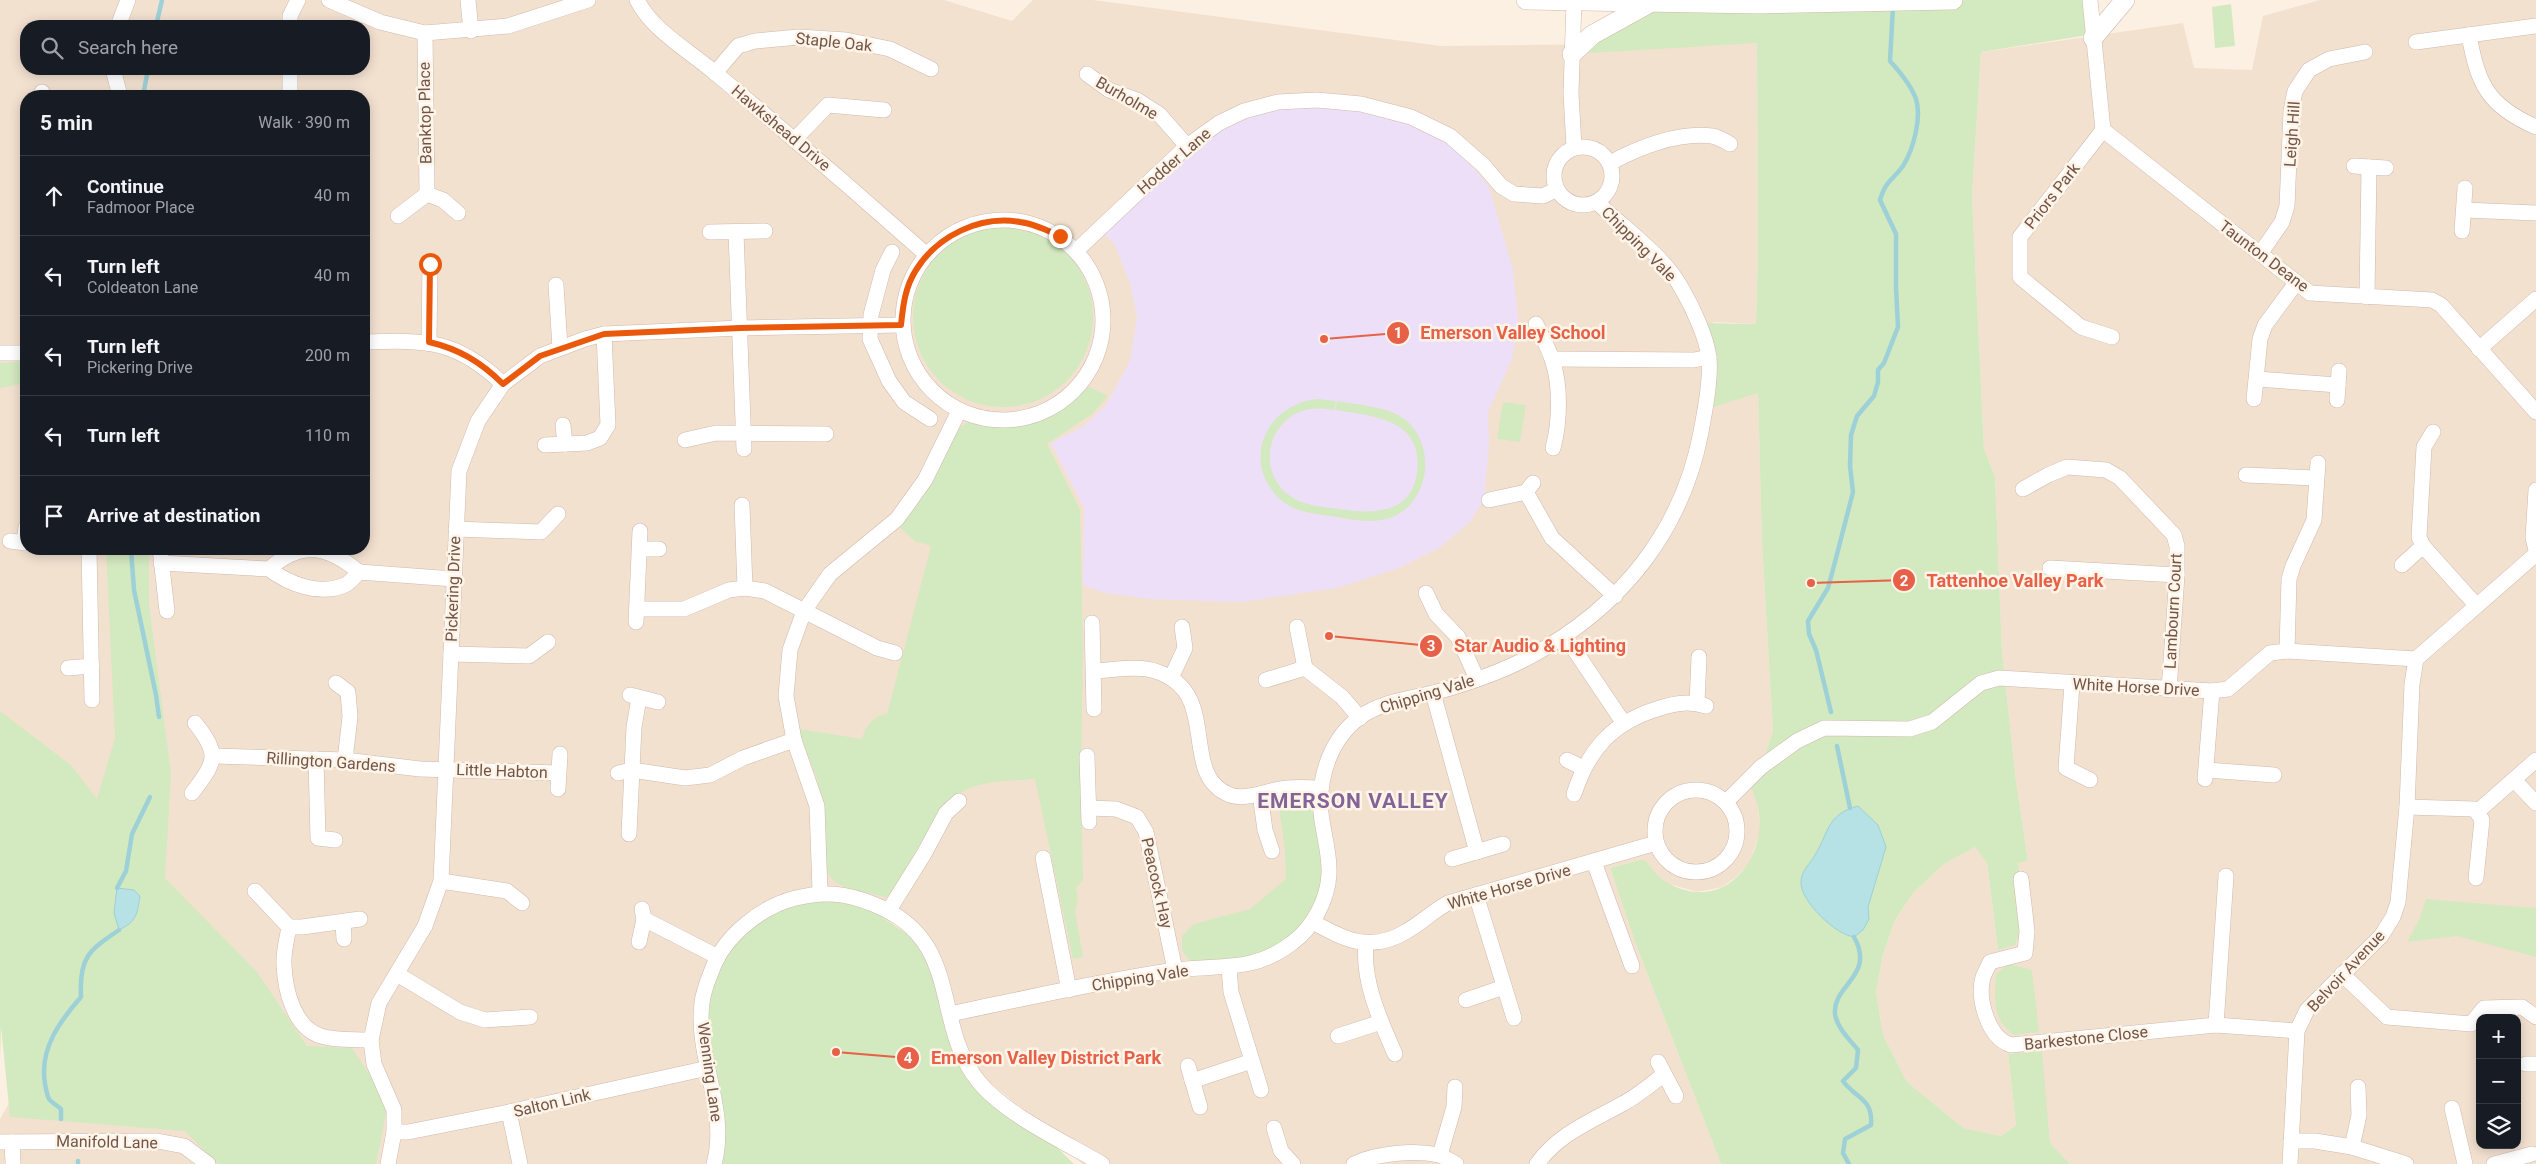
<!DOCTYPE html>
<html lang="en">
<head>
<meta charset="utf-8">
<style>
	:root { --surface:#171b24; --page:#242831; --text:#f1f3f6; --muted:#9ea1a6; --line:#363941 }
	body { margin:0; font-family:Roboto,sans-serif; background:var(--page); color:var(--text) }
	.controls { position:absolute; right:15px; bottom:15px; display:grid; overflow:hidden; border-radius:10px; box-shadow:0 2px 12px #0003 }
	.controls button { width:45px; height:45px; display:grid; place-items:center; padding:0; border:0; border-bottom:1px solid var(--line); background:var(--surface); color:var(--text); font:25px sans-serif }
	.stop { position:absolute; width:15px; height:15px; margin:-11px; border:4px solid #ea580c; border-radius:50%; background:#fff }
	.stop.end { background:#ea580c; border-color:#fff; box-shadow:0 1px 5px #0008 }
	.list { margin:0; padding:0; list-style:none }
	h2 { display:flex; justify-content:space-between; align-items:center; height:65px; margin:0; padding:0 20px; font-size:21px }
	h2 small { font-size:16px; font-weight:400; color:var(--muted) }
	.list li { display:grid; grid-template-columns:32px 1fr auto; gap:15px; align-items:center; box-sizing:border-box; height:80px; padding:0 20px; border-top:1px solid var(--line) }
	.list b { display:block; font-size:19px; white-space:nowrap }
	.list p { margin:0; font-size:16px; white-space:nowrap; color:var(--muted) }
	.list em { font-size:16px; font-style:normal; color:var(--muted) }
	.icon { flex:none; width:28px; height:28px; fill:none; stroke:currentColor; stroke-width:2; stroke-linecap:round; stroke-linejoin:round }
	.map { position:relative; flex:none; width:2536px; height:1164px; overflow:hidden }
	.search { position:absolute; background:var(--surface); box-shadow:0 2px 12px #0003; left:20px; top:20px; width:350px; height:55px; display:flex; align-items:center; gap:12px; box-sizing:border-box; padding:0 18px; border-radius:20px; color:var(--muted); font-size:19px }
	.panel { position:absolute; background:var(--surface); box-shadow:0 2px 12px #0003; left:20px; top:90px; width:350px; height:465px; border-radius:20px }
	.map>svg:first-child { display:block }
</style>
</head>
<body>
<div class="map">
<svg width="2536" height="1164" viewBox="0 0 2536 1164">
	<rect width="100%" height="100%" fill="#fcf0e2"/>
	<g fill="#f3e1d0" fill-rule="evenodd">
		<path d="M0,0H944L1012,21L1033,0H1093L1441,46L1757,42L1758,248L1756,324L1713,322L1706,410L1758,392L1762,544L1773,731L1761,767L1747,781L1757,795L1760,832L1749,864L1735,878L1722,887L1708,890L1697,892L1669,884L1657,876L1644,859L1610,868L1635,942L1721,1164H1082L1059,1138L989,1082L945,1021V990L889,910L788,900L712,968L714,1164H0V1119L11,1100L0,959ZM26,26H364V69H26ZM26,96H364V549H26Z"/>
		<path d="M2320,0H2536V1164H2070L2050,1143L2041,1051L2008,1055L2016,1125L2001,1136L1962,1128L1907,1082L1883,1035L1876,992L1883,954L1895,920L1913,893L1944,864L1975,847L1987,863L1998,950L2021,879L2018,862L2028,861L2016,781L2002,652L1995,476L1984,449L1972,195L1981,52L2183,23L2194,68L2252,70L2263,16ZM2480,1018H2517V1145H2480Z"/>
	</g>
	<path fill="#eddff8" d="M1335,104L1414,125L1447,144L1469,162L1489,187L1513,270L1518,319L1512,359L1488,412L1489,446L1484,499L1470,522L1439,548L1399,568L1337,588L1241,602L1149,599L1105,593L1083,585L1084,508L1051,443L1084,426L1106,405L1130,361L1137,318L1131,286L1114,243L1102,233L1195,147L1238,117L1287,106Z"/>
	<g fill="#d3e9c0">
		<path d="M1526,0H2090L2088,35L1981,52L1972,195L1984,449L1995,476L2002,652L2016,781L2028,861L2018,863C2023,888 2026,922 2015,945L1998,950L1987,863L1975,847L1944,864L1913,893L1895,920L1883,954L1876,992L1883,1035L1907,1082L1963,1128L2001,1136L2016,1125L2008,1054L2042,1051L2050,1143L2070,1164H1721L1635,942L1610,868L1644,859C1652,868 1657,877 1668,883C1733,920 1784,837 1747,781L1761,767L1773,731L1762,544L1758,393L1705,410L1709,357L1698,323L1756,324L1758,248L1757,43L1572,54L1648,4Z"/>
		<path d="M2231,4L2235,46L2215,48L2212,7Z"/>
		<circle cx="1003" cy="317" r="90"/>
		<path d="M26,361V383L0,388V363Z"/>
		<path d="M1085,385L1108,396L1092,414L1047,444L1080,509L1083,646L1081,772L1083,880L1076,888L1078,900L1075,911L1083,957L1073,959L1035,779C1012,781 981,780 960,793C937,807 906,870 891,896L885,897C866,891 836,891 827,872C826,839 825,808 816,776C811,760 802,745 799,729L862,739C866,725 873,716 887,714L931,546L915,541L898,526C912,503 946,433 968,422C976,417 1002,425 1013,425C1040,425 1069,404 1085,385Z"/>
		<path d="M1317,399L1336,401L1334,410C1314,406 1293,409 1280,427C1262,450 1268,485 1295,499C1308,506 1325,507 1339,509C1372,514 1412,515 1417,472C1424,419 1373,416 1335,410L1337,401C1358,405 1385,406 1403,418C1439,444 1430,508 1386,519C1369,523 1354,520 1337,517C1318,514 1294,513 1280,499C1240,462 1266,404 1317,399Z"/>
		<path d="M1503,402L1526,405L1520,442L1497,439Z"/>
		<path d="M106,549H149V604L171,774L165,878L257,972L307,1046L352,1048L388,1103L376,1164H217L185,1131L10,1117L1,1026L0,1061V711L72,766L97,799L115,738Z"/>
		<path d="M1291,797H1306L1313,802C1318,821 1324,842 1325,862C1327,901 1298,945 1260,956C1240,962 1214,961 1192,963L1182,951V936L1194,924L1250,909L1286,879L1285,850L1278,801Z"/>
		<path d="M852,896L924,946L945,1021L989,1082L1074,1164H710L718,1135L702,1002L737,938L788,900Z"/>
		<path d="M2426,899L2536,908V957L2457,936L2407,942L2420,918Z"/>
		<path d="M2009,964L2032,970L2039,1032L2014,1035C1991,1019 1995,999 1996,974Z"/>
	</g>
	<g fill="#b6e1e5" stroke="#9dd1d7">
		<path d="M1858,806L1878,825L1886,847L1868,907L1869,919L1863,930L1854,937C1836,935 1800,901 1801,882C1801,871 1810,864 1815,855C1829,832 1827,814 1858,806Z"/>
		<path d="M117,888L134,890L140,896C137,915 137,921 119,930L114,913Z"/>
	</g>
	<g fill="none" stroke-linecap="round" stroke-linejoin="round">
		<g stroke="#9dd1d7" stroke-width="4.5">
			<path d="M156,26L162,0"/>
			<path d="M143,96L148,69"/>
			<path d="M131,549L134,590L156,695L159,717"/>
			<path d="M1831,712L1816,650L1809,634L1808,621L1828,588L1835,562L1853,492L1850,466L1851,435L1857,416L1874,396L1878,382V370L1884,363L1898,327L1896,288V234L1880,200C1886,180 1892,181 1903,166C1913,150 1922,118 1916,99C1911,85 1900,72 1890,61L1893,7"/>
			<path d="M1837,746L1850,808"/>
			<path d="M117,888L126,871L132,834L150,797"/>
			<path d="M61,1119V1109C58,1106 52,1103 49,1099C47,1096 46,1088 45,1084C39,1049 60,1021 81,997C79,958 88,951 119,930"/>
			<path d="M78,1161V1164"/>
			<path d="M1849,1164L1843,1153L1845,1139L1871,1125C1873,1098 1856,1099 1843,1081L1856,1068L1858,1050C1850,1040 1837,1028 1835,1014C1832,985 1876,976 1854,937"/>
		</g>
		<g stroke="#cfb9ac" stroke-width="16">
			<g id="minor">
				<path d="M329,0L380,22L425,33L508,26L588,0"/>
				<path d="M468,0L471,31"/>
				<path d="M637,0C653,31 688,50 714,72C786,132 857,193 927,255"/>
				<path d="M2090,0L2103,130L2310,293L2432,300L2441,305L2536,412"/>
				<path d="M1574,1L1571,93L1574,148"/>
				<path d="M118,26L128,0"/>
				<path d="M290,26V16L298,0"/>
				<path d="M425,33L427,194"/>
				<path d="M2469,35C2478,85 2488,106 2536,127"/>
				<path d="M2416,42L2536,26"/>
				<path d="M113,69L120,96"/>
				<path d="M290,69V96"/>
				<path d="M715,73L738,46L755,41L799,37L846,40L890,49L931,69"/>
				<path d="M1087,74L1109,90L1137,100L1159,114L1187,146"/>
				<path d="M42,92V96"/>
				<path d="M2103,130L2020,237V277L2081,327L2112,337"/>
				<path d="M794,140L828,105L884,110"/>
				<circle cx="1583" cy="176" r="29"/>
				<path d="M1610,163C1640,147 1677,132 1712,136C1718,137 1725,141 1730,144"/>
				<path d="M2354,166L2386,168"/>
				<path d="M2464,210L2536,213"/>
				<path d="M398,216L427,194L443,200L458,213"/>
				<circle cx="1003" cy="320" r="100"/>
				<path d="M2462,231L2465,188"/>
				<path d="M710,232L765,231"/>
				<path d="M736,232L744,449"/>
				<path d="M1076,251L1187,146L1219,123L1244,111L1278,102L1317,100L1361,104L1411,117L1450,136L1483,165L1501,186L1514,194L1543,196L1557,189"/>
				<path d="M892,252L883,270L871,315L870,339L889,381L904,402L930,419"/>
				<path d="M2260,254L2282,222L2287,206L2291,111L2295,91L2309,70L2329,59L2365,52"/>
				<path d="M556,285L560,348"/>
				<path d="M2367,297L2369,167"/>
				<path d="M1536,324C1541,335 1548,347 1552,359C1561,385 1560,422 1553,448"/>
				<path d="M364,342C426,340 456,339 503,384"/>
				<path d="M429,342L430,263"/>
				<path d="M2479,349L2536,299"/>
				<path d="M0,353H26"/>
				<path d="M1552,359L1694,360L1709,357"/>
				<path d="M2257,379L2338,385"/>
				<path d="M2254,399L2260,339L2265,325L2296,283"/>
				<path d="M2337,400L2339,371"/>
				<path d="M563,425L565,444"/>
				<path d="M2433,432L2424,447L2419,537L2423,546L2476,605"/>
				<path d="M685,440L716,433L826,434"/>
				<path d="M545,445L587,443L600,438L608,425L604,334"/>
				<path d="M2246,475L2316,478"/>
				<path d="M2023,489L2048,475L2067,467L2106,470L2120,478L2174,535L2177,546V575L2169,690"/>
				<path d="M2536,490L2533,538L2536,550"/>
				<path d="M1526,492L1552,538L1615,596"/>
				<path d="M1489,500L1526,492L1533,483"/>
				<path d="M742,505L745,588"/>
				<path d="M456,529L541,532L558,514"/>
				<path d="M10,541L26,543"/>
				<path d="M24,542L26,527"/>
				<path d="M89,549L92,700"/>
				<path d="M160,549L167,611"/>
				<path d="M640,549H659"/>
				<path d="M161,563L269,569C289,584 319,596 345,585C350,583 355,576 359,572L454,579"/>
				<path d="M2402,565L2423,546"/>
				<path d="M2050,568L2177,575"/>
				<path d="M269,569C301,540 328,546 359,572"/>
				<path d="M1426,593L1436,614L1458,637L1477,679"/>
				<path d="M637,609H684L729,590L745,588L765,591L877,648L895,653"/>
				<path d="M636,622L640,531"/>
				<path d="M1092,623L1094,709"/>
				<path d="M1297,627L1305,668"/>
				<path d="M1565,636L1623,722"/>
				<path d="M2287,651L2289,579L2293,566L2314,520L2318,463"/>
				<path d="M451,654L529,656L548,642"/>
				<path d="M68,668L92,666"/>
				<path d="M1094,671C1115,670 1139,665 1158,672C1222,694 1178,775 1230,795C1246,801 1271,789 1287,788C1298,787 1310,788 1321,788"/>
				<path d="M1171,678L1185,648L1182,627"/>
				<path d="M1266,680L1305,668L1342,697L1360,718"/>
				<path d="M336,683L348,692L350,717L345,760"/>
				<path d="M2072,684L2066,768L2090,780"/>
				<path d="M1433,693L1477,852"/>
				<path d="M630,695L658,702"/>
				<path d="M1697,703L1699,657"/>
				<path d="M214,756L345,760L420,769L557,773"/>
				<path d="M1087,756L1089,822"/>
				<path d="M316,759L318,838L335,840"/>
				<path d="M1567,760L1583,768"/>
				<path d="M2207,770L2274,775"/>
				<path d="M618,773L632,770L685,778L710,775L743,758L794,740"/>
				<path d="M2205,779L2212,691"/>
				<path d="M2514,780L2536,803"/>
				<path d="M558,789L560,754"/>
				<circle cx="1696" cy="831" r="41"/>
				<path d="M192,793C215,763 221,755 195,723"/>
				<path d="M1260,794L1265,830L1272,851"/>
				<path d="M1574,794C1589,748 1613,722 1660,708C1676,703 1690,701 1706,706"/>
				<path d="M1726,802L1761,767L1797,741L1824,728L1910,729L1932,722L1981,683L1999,678L2212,691L2228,689L2270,653L2287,651L2416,659L2536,554"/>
				<path d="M2407,807L2474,809L2477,812L2536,760"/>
				<path d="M1089,808L1116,809L1137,817L1146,832L1175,970"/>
				<path d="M629,834L634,727L639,698"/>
				<path d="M1043,858L1069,990"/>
				<path d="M1452,859L1503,844"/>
				<path d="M1594,862L1632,966"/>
				<path d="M2476,878L2482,820L2477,812"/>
				<path d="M2021,879L2027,931L2025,953L1990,962C1988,967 1985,972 1983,977C1977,999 1988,1038 2011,1045L2216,1025L2297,1031"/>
				<path d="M441,881L507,891L522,903"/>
				<path d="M255,891L289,927"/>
				<path d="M820,892L817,806L794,740L786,696L790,650L804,611L830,574L897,519L925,480L959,411"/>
				<path d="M1476,895L1514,1018"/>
				<path d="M889,910L924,854L946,813L959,801"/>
				<path d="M360,919L302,927H289C287,939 283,953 284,965C285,990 294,1028 321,1036C336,1041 355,1039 371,1040"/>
				<path d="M644,919L718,957"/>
				<path d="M1313,922C1345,940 1371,953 1407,931C1421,923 1433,911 1448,903L1656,843"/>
				<path d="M343,923L344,939"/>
				<path d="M639,942L644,919L642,909"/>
				<path d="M1366,943C1362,981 1380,1020 1395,1054"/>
				<path d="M1229,968L1231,992L1261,1090"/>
				<path d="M397,974L460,1012L485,1020L530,1017"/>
				<path d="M2342,974L2387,1017L2471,1024L2484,1008L2522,1007L2536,1017"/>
				<path d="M1466,1000L1504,987"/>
				<path d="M950,1014C1022,999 1096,982 1169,971C1216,963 1250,975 1292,943C1313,928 1328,899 1329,874C1330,853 1323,833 1321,813C1318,778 1330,739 1360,717C1383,701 1410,699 1437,692C1469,683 1502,672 1531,656C1620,608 1682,532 1701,432C1705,410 1711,380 1709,358C1707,338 1692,306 1682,289C1663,254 1625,230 1597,202"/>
				<path d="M2216,1025L2226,876"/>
				<path d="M1338,1036L1381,1022"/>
				<path d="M1658,1062L1676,1096"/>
				<path d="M2526,1064H2536"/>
				<path d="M1188,1066L1200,1107"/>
				<path d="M1192,1081L1252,1061"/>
				<path d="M2452,1108L2465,1164"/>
				<path d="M509,1112L520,1164"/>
				<path d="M1274,1128L1281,1151L1293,1164"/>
				<path d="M394,1132H408L509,1112L708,1068"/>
				<path d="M2291,1141H2315L2352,1147L2406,1164"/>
				<path d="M0,1142L157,1141L184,1146L208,1164"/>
				<path d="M12,1142L13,1164"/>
				<path d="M2352,1147L2359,1115L2358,1087"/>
				<path d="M1440,1155L1454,1107L1455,1087"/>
				<path d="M388,1164L394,1132V1110L374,1064L371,1040L379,1003L425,926L441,881L459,471L478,421L503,384L540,356L585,339L604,334L740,328L901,325"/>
				<path d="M714,1164C729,1110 695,1057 702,1003C703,992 708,980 712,970C724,936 762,906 796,898C824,891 846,893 873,904C965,940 930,1022 979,1082C1006,1115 1065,1142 1102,1164"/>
				<path d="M1354,1164C1377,1153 1414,1150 1439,1155C1445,1157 1451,1161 1456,1164"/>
				<path d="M1537,1164C1558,1134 1590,1122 1622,1104C1636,1097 1650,1085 1663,1075"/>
				<path d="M2290,1164L2297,1031L2307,1010L2381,936L2393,917L2398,902L2407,807L2412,684L2416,659"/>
				<path d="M2494,1164L2532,1154"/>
			</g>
		</g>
		<g stroke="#cfb9ac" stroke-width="20">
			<g id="tertiary">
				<path d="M1526,0L1758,4L1953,0"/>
				<path d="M2093,38L2125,0"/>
				<path d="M1572,54L1592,35L1648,4"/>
			</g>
		</g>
		<use href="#minor" stroke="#fff" stroke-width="15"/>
		<use href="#tertiary" stroke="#fff" stroke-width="19"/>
	</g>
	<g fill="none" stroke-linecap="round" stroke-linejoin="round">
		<path stroke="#ea580c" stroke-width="6" d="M430,264L429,342C459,349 481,362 503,384L540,356L604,334L740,328L901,325C903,306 905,287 916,270C937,236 980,215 1020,222C1034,224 1047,230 1060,236"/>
	</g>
	<g text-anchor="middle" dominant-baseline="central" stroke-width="5" stroke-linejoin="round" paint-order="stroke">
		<g font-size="16" fill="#735548" stroke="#fff4e8">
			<text transform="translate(834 42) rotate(6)">Staple Oak</text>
			<text transform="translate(1127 98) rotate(30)">Burholme</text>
			<text transform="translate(425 113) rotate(-91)">Banktop Place</text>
			<text transform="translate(781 128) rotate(40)">Hawkshead Drive</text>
			<text transform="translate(2292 134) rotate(-86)">Leigh Hill</text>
			<text transform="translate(1174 161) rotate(-41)">Hodder Lane</text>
			<text transform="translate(2052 196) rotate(-52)">Priors Park</text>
			<text transform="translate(1639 244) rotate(45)">Chipping Vale</text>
			<text transform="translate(2264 256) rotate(37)">Taunton Deane</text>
			<text transform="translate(453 589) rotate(-88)">Pickering Drive</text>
			<text transform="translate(2173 611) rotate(-87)">Lambourn Court</text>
			<text transform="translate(2136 687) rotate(3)">White Horse Drive</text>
			<text transform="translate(1427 694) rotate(-17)">Chipping Vale</text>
			<text transform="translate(331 762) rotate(4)">Rillington Gardens</text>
			<text transform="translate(502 771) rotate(2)">Little Habton</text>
			<text transform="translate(1157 883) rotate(77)">Peacock Hay</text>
			<text transform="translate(1509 887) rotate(-16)">White Horse Drive</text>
			<text transform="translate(2346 971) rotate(-47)">Belvoir Avenue</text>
			<text transform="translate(1140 978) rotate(-9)">Chipping Vale</text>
			<text transform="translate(2086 1038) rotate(-6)">Barkestone Close</text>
			<text transform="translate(710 1072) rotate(82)">Wenning Lane</text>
			<text transform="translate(552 1103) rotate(-13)">Salton Link</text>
			<text transform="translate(107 1142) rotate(1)">Manifold Lane</text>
		</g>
		<g font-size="21" font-weight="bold" letter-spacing="1" fill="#836497" stroke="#fff4e8">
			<text x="1353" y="801">EMERSON VALLEY</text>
		</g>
	</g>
	<path fill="none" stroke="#e66147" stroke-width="2" d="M1324 339L1398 333M1811 583L1904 580M1329 636L1431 646M836 1052L908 1058"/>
	<g fill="#e66147" stroke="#fff4e8" stroke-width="2">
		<circle cx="1324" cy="339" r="5"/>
		<circle cx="1811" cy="583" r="5"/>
		<circle cx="1329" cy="636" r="5"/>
		<circle cx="836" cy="1052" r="5"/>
		<circle cx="1398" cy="333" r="12"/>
		<circle cx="1904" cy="580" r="12"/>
		<circle cx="1431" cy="646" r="12"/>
		<circle cx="908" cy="1058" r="12"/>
	</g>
	<g font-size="15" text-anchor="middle" font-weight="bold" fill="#fff">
		<text x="1398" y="338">1</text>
		<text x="1904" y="586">2</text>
		<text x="1431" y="651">3</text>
		<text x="908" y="1063">4</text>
	</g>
	<g font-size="18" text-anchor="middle" font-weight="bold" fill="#e66147" stroke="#fff4e8" stroke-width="5" stroke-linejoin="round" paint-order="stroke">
		<text x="1513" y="339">Emerson Valley School</text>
		<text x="2015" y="587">Tattenhoe Valley Park</text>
		<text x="1540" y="652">Star Audio &amp; Lighting</text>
		<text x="1046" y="1064">Emerson Valley District Park</text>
	</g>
</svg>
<div class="controls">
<button>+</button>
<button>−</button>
<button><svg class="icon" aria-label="layers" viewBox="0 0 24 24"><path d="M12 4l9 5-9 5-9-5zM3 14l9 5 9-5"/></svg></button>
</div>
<div class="stop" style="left:430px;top:264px"></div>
<div class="stop end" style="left:1060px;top:236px"></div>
<div class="search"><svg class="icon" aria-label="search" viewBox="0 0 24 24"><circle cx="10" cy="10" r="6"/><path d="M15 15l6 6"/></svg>Search here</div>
<section class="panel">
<h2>5 min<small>Walk · 390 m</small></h2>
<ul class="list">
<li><svg class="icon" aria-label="ahead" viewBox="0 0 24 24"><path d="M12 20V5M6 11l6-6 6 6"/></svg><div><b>Continue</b><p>Fadmoor Place</p></div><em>40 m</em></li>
<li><svg class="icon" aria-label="left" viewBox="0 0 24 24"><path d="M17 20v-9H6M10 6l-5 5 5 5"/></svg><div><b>Turn left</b><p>Coldeaton Lane</p></div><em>40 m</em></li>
<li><svg class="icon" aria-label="left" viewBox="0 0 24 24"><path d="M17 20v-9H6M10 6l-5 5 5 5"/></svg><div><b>Turn left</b><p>Pickering Drive</p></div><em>200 m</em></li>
<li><svg class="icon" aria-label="left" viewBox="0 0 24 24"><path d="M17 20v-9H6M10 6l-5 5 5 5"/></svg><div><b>Turn left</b></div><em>110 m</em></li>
<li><svg class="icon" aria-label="arrive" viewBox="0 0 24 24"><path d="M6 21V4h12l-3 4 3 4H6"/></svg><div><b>Arrive at destination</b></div></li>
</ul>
</section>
</div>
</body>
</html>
